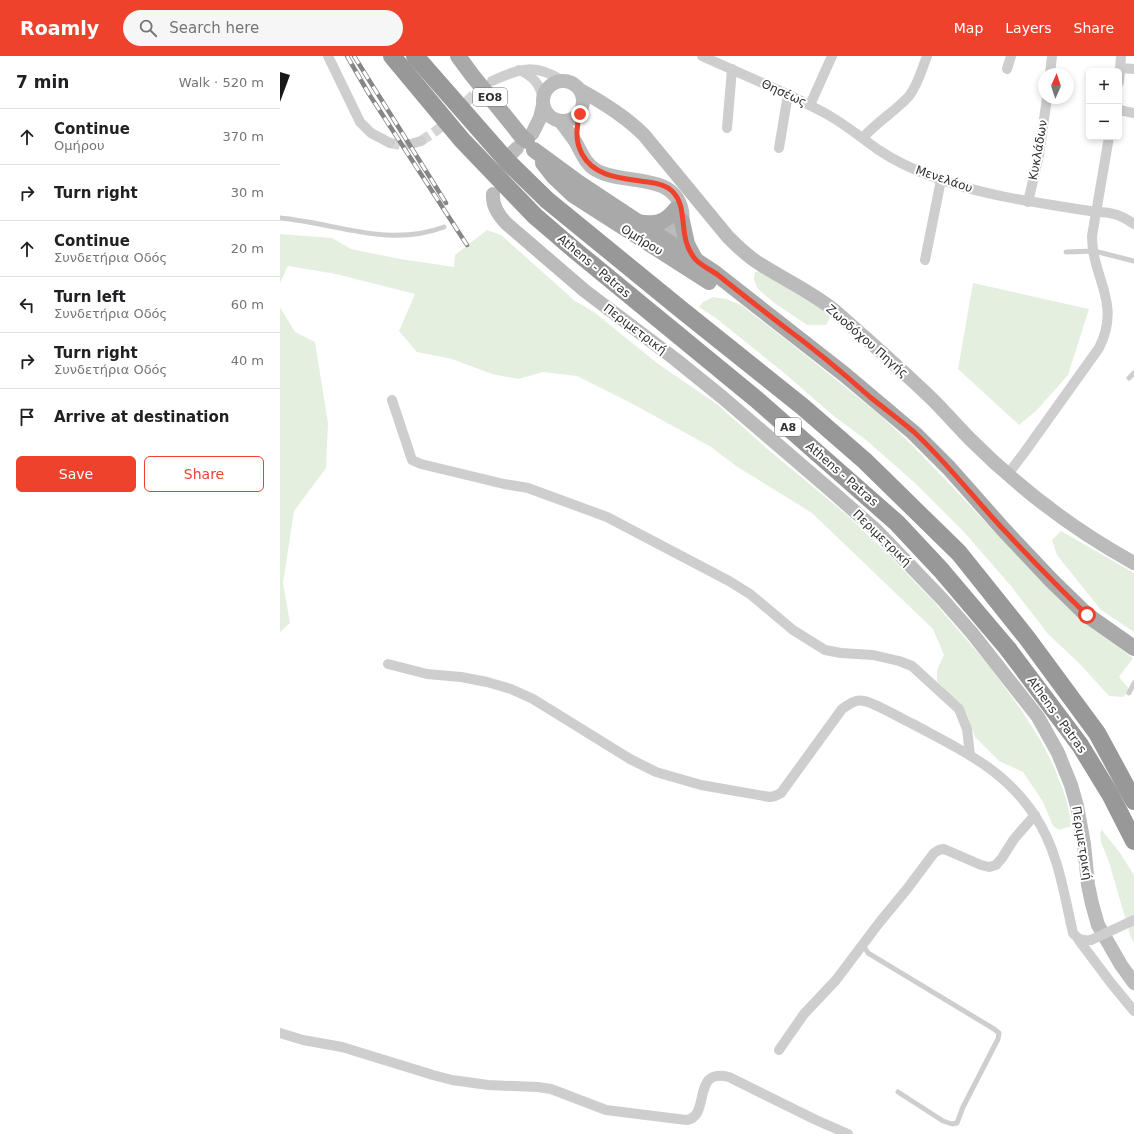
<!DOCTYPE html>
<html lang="en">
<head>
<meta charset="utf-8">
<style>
	:root { --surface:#fff; --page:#f6f6f6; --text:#202124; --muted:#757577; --line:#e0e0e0; --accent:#ef422d }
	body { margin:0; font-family:"DejaVu Sans",sans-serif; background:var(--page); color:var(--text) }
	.controls { position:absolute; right:12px; top:12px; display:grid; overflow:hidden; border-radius:6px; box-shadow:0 2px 6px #0003 }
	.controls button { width:36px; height:36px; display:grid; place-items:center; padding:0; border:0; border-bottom:1px solid var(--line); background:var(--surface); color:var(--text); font:20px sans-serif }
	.compass { position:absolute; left:758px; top:12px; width:36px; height:36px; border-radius:50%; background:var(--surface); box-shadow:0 2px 6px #0003; rotate:3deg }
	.stop { position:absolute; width:12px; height:12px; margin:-9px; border:3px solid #ef422d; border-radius:50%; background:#fff }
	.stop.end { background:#ef422d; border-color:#fff; box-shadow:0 1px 4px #0008 }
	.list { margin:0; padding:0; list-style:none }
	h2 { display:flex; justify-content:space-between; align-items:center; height:52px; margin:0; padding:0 16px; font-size:17px }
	h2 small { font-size:13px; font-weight:400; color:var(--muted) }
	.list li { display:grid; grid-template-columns:26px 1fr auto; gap:12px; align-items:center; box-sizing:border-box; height:56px; padding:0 16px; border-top:1px solid var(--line) }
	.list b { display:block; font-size:15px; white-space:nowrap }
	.list p { margin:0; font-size:13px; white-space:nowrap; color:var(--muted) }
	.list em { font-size:13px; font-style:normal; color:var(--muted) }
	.actions { display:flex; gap:8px; padding:12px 16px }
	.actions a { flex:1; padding:9px 0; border:1px solid var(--accent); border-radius:6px; text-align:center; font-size:14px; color:var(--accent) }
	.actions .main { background:var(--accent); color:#fff }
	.icon { flex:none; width:22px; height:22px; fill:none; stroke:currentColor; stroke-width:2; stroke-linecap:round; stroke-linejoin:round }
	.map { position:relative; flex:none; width:854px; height:1078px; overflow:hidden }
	header { display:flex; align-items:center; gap:24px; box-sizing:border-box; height:56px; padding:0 20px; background:var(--accent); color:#fff }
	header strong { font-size:19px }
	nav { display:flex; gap:22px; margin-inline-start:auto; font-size:14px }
	.search { width:280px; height:36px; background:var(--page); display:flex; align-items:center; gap:10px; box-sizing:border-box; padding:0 14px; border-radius:22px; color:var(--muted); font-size:15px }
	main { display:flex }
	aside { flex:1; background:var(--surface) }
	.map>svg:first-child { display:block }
</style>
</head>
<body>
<header>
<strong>Roamly</strong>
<div class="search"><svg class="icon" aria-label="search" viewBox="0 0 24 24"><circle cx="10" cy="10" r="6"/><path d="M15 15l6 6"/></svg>Search here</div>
<nav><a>Map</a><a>Layers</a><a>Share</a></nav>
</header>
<main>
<aside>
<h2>7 min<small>Walk · 520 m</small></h2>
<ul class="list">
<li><svg class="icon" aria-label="ahead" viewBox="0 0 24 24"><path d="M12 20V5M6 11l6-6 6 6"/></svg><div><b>Continue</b><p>Ομήρου</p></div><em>370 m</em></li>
<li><svg class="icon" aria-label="right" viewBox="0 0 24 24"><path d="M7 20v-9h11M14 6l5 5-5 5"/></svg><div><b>Turn right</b></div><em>30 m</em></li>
<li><svg class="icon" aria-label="ahead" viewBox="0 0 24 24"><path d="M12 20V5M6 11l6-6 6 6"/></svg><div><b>Continue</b><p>Συνδετήρια Οδός</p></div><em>20 m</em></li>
<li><svg class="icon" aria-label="left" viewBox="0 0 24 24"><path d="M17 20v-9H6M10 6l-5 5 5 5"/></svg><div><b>Turn left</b><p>Συνδετήρια Οδός</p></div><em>60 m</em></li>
<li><svg class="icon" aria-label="right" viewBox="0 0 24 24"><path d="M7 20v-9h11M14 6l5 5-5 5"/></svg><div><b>Turn right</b><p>Συνδετήρια Οδός</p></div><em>40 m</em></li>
<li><svg class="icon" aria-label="arrive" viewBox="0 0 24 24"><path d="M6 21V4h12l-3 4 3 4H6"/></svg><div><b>Arrive at destination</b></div></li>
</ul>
<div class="actions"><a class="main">Save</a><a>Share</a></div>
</aside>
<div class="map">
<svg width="854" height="1078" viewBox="0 0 854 1078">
	<rect width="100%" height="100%" fill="#fff"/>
	<g fill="#e5efdf">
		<path d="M207,174L221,179L295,245L314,256L377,307L438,349L485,391L567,459L611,501L655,547L709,610L740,652L761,685L774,711L786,742L792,770L779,774L773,770L763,746L743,716L719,705L695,681L687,659L657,625V614L664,599L653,573L532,457L456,410L431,391L351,347L297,320L263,316L238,323L212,318L172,303L137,296L119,275L135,238L56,218L8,210L0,227V178L52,182L71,193L120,203L174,211L175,199Z"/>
		<path d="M481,215L536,248L550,261L546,269H527L493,246L477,232L474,223L475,216Z"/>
		<path d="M693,227L809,253L788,319L756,355L739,369L678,313Z"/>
		<path d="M433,241L446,243L461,249L509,286L600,359L632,389L783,547L813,573L853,602L839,621L850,634L843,641L829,640L799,607L768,578L731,530L684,476L635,427L586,384L555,361L503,316L437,263L419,251L423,246Z"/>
		<path d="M0,251L15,276L35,286L48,367L46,412L14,455L3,527L10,567L0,576Z"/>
		<path d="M781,475L854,517V576L821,554L777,499L772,484Z"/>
		<path d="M822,774L840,797L854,819V886L851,882L829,806L821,786L820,777Z"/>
	</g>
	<path fill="#181818" d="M0,16L10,19L0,46Z"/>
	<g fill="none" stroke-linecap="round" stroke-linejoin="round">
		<g stroke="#d6d6d6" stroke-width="10" stroke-dasharray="10 5" stroke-linecap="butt">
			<path d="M141,85C152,78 162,71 171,62C183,51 192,38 205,29"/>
			<path d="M110,87L121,89L131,88"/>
		</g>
		<g stroke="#cecece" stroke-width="5">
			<path d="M0,162C56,167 108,192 164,171"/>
			<path d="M786,196L814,195L854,205"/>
			<path d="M849,322L854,317"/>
			<path d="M849,637L854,627"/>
			<path d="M583,889L588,897L714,973L719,977L718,983L683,1051L677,1067L672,1068L663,1065L618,1036"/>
		</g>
		<g stroke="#cecece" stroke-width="10">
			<path d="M48,0L80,66L91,77L110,87"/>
			<path d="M422,0C465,20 509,37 550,60C567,70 582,82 597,93C615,105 634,114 654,121C706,141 762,147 816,156C831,155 842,159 854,168"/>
			<path d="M841,12L854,13"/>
			<path d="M727,13L731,0"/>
			<path d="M239,14C253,20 260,28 263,43"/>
			<path d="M770,18L772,0"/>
			<path d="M212,25C241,12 255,7 283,25"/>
			<path d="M839,26L841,0"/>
			<path d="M530,49L552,0"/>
			<path d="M839,54L854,57"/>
			<path d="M447,72L452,13"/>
			<path d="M583,82C596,66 615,56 629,40C638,29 642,13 647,0"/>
			<path d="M131,88L141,85"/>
			<path d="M499,92L508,38"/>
			<path d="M748,146L759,99L767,42"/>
			<path d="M645,204L661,124"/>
			<path d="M112,344L132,404L141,408L224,428L248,432L327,461L449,525L470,538L513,574L545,594L561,597L593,599L619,605L632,610L679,653L687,673L690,699"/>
			<path d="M728,418L744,397L819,292C842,246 812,223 812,180L829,81"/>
			<path d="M108,608L147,618L181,621L207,626L231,633L253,643L350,703L376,716L421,729L490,741L495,740L501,737L562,653C569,648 576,643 584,645C595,647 620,662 631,667C679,693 724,712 755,760C778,794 784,838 793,877C799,884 802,885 811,884"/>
			<path d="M798,883L831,927L854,955"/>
			<path d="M0,977L23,984L62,991L153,1019L172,1024L208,1029L258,1031L271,1033L326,1054L398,1063C401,1063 405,1064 407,1064C431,1060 411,1011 449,1021L536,1064L568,1078"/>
			<path d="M499,994L524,958L556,924L599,867L627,833L654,797L659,794L664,793L701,809L709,811L716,809L722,802L734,783L755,759"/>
		</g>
		<g stroke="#bbb" stroke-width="14">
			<circle cx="283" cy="45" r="20"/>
			<path d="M300,34C324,47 345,60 364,79L448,181C458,191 468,201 480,208C505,224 532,236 555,255C588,284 621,313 653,344C666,357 678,371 691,384C739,432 794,474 854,507"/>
			<path d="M280,65C285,71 290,78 295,85C301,95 305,108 316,114C343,130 394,115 402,155C405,172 395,183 383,194"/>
			<path d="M252,78L260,62L263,49"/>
			<path d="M229,100L237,92"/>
			<path d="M213,138C212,150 219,160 227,168L305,235L395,303L442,341L555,438L597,475L663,544L692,577L758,661L778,697L791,729L797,750L804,788L808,829L812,848L818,869L841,909L854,927"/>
			<path d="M375,190L390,168L396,153"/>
		</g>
		<g stroke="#a9a9a9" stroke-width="16">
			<path d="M178,0L192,19L242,81"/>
			<path d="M254,94L299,127L435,217L564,318L634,377L669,412L723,473L772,525L807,559L854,592"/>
			<path d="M263,107L274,121L293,139L429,226"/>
			<path d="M402,165L407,188L415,203"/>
			<path d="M357,166C375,169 384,168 396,153"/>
		</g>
		<g stroke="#989898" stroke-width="18">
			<path d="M112,0L182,84L255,160L297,196L476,343L617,467L661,514L728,593L800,689L830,738L854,785"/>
			<path d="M135,0L228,106L267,144L403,255L523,351L585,405L679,497L747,582L817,677L854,745"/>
		</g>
		<g stroke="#868686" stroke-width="4.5">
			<g id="rail">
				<path d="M67,0L89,38L187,189"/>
				<path d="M74,0L166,147"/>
			</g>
		</g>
		<use href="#rail" stroke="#fff" stroke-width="3" stroke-dasharray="9" stroke-linecap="butt"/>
		<path stroke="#cecece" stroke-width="10" d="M811,884L854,864"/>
		<path stroke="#a9a9a9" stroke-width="16" d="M242,81L247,85"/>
	</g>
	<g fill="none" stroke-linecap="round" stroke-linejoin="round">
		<path stroke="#ef422d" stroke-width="5" d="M300,58C296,71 295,85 302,98C315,122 343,122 368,126C376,127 386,129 392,135C410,152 396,182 416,204C422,210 431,214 438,219C459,236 481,253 503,270C533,292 562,316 590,341C605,353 620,364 634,376C666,406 693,441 723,473C750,502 778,531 807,559"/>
	</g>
	<g text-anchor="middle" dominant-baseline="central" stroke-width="4" stroke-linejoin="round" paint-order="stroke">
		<g fill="#fff" stroke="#6f6f6f" stroke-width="1">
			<rect x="193" y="32" width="34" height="18" rx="3"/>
			<rect x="495" y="362" width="26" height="18" rx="3"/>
		</g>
		<g font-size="11" font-weight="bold" fill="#313131">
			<text x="210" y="41">ΕΟ8</text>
			<text x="508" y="371">Α8</text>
		</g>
		<g font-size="12" fill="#313131" stroke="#fff">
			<text transform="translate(504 37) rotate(25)">Θησέως</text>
			<text transform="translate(758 94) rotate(-80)">Κυκλάδων</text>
			<text transform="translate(664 123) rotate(19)">Μενελάου</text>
			<text transform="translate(362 184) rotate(32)">Ομήρου</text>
			<text transform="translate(314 210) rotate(40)">Athens - Patras</text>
			<text transform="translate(355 273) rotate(37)">Περιμετρική</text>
			<text transform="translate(587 285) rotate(41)">Ζωοδόχου Πηγής</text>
			<text transform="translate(562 418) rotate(41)">Athens - Patras</text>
			<text transform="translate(602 482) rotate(44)">Περιμετρική</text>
			<text transform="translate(777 659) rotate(54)">Athens - Patras</text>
			<text transform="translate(802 787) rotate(81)">Περιμετρική</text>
		</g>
	</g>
</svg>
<div class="controls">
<button>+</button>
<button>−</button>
</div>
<svg class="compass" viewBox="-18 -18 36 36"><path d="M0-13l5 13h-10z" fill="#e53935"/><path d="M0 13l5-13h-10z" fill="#757577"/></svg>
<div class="stop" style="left:807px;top:559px"></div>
<div class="stop end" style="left:300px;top:58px"></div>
</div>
</main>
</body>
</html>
